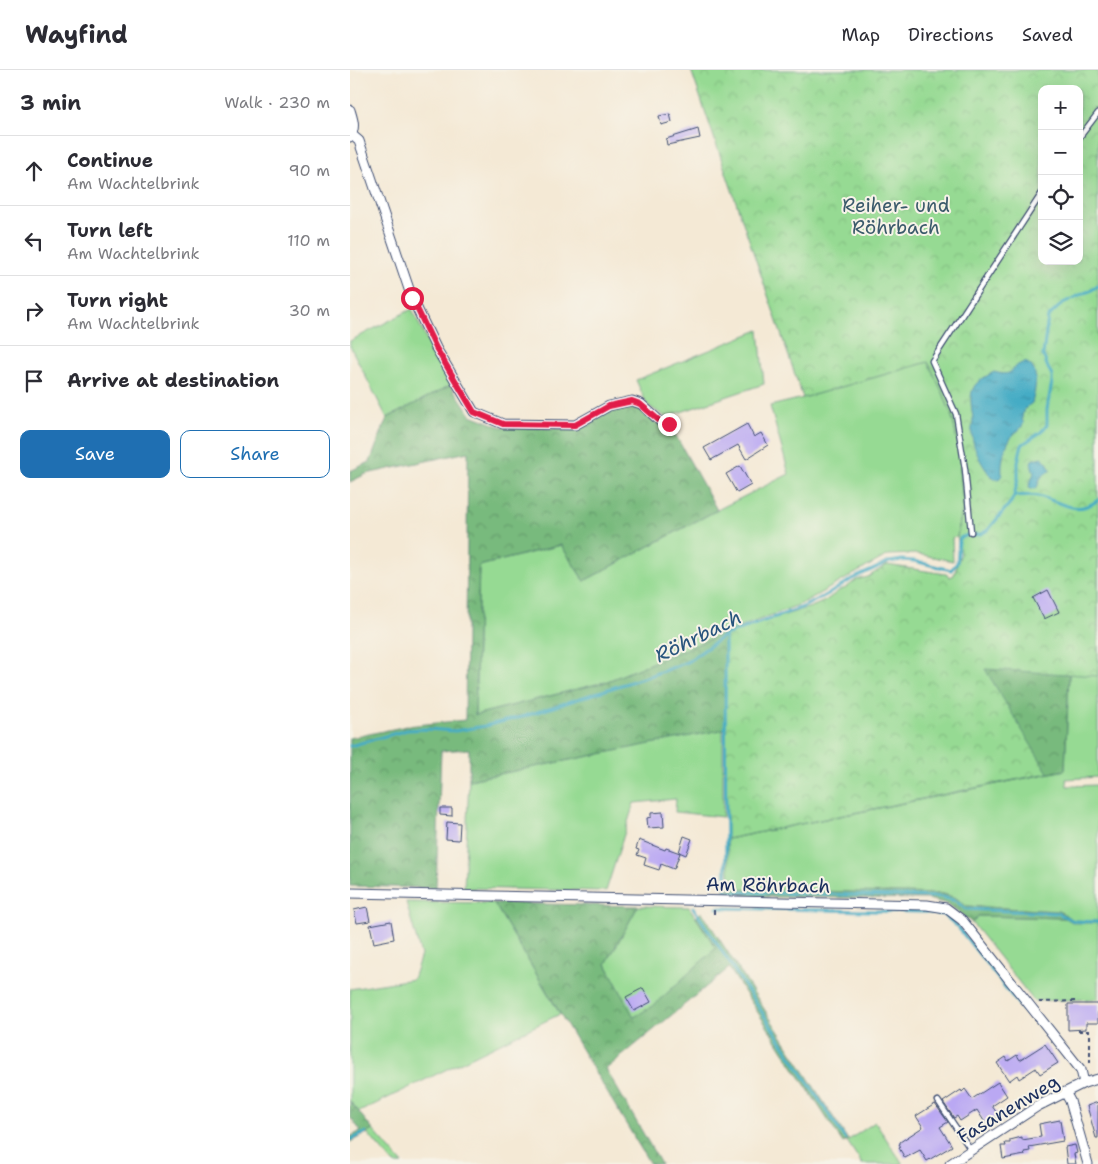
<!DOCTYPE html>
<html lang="en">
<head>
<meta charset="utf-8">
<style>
	:root { --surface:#fff; --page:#f2f2f3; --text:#2b2b33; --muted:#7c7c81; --line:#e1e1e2; --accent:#1f6fb2 }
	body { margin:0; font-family:"Shantell Sans",sans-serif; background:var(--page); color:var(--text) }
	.controls { position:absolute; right:15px; top:15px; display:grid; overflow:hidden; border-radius:10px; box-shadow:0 5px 20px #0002 }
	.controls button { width:45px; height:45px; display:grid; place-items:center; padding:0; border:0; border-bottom:1px solid var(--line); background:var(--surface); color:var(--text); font:25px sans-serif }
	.stop { position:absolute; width:15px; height:15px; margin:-11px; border:4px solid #e11d48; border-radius:50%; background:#fff }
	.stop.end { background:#e11d48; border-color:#fff; box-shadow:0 1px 5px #0008 }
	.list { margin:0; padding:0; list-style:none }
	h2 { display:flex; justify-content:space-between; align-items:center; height:65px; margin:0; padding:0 20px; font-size:21px }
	h2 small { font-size:16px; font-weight:400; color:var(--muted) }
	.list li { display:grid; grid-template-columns:32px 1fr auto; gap:15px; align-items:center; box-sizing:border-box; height:70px; padding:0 20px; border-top:1px solid var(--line) }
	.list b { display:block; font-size:19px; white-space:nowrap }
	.list p { margin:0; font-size:16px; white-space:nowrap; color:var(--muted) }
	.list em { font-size:16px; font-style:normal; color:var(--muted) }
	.actions { display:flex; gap:10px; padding:15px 20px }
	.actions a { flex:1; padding:11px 0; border:1px solid var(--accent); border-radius:10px; text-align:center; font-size:18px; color:var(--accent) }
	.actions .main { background:var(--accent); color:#fff }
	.icon { flex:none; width:28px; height:28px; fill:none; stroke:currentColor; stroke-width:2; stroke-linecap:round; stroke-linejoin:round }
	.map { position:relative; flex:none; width:748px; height:1094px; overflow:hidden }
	header { display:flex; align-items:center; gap:30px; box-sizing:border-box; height:70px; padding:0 25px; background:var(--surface); border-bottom:1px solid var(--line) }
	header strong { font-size:24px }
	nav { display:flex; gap:28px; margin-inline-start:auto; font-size:18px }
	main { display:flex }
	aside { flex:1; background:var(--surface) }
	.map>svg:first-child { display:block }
</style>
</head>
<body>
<header>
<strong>Wayfind</strong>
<nav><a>Map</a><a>Directions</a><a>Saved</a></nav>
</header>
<main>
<aside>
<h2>3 min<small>Walk · 230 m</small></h2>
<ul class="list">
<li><svg class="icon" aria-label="ahead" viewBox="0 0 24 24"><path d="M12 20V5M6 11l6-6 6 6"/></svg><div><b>Continue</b><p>Am Wachtelbrink</p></div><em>90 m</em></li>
<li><svg class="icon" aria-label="left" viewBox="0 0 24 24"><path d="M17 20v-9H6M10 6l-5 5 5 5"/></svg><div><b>Turn left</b><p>Am Wachtelbrink</p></div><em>110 m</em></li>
<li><svg class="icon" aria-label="right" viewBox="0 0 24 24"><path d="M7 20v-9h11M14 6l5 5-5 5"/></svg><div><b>Turn right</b><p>Am Wachtelbrink</p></div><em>30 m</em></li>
<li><svg class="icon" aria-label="arrive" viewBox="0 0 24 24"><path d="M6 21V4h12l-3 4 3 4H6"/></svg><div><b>Arrive at destination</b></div></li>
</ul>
<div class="actions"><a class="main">Save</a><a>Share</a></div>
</aside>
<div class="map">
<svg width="748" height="1094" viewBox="0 0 748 1094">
	<defs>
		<pattern id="forest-crowns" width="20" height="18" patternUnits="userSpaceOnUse" patternTransform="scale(1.25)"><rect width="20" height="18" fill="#78ba7d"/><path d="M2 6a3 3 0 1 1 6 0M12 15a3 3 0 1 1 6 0" fill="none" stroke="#62986a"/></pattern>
		<pattern id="park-crowns" width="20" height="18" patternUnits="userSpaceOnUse" patternTransform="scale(1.25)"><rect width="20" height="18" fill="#96da93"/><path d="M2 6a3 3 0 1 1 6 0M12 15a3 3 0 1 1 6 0" fill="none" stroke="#81bb81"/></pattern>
		<pattern id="water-ripples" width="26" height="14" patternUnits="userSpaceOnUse" patternTransform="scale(1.25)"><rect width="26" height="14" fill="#45acc5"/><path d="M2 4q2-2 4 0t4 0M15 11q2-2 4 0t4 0" fill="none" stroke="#398ca3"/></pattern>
	</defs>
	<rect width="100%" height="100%" fill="#f7f3e8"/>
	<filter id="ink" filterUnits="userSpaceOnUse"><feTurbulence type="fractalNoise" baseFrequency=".02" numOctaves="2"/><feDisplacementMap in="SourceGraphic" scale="10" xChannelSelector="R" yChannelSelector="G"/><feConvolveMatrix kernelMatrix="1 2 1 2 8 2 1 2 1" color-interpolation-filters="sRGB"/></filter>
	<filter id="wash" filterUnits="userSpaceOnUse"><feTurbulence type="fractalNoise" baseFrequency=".0096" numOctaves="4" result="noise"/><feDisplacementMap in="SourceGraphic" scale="20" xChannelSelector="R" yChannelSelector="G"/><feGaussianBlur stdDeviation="1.12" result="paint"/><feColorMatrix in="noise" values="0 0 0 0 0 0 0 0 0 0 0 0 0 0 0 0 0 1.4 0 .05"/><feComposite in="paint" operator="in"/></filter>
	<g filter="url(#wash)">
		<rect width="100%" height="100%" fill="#f4e9d5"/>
		<g fill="#96da93" stroke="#588478">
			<path d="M62,239L82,281L101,315L37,348L0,276V271Z"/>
			<path d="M409,260L414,314L316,347L297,335L286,310Z"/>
			<path d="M578,292L594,325L603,350L608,375L613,436L607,467L602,468L603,491L568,484L538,485L451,534L375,563L255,612L125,645L129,496L211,475L234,511L367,440L439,404L420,336L453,328Z"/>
			<path d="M748,446V707L716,709L717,716L748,715V851L724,850L708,841L616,836L606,828L593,824L380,820L377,769L715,700L719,604Z"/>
			<path d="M373,659V747L325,742L326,729L284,733L256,821L114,818L119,710Z"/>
			<path d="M56,832L144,833L210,944L9,1042L0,1031V919L63,909L71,885Z"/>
			<path d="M288,836L339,837L366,878L303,937L284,948L256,894Z"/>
			<path d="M628,846L715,848L724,853H748V929L684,931L622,853Z"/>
			<path d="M525,1052L553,1094H512L497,1071Z"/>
			<path d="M23,1060L53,1094H44L17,1063Z"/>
		</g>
		<g fill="url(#forest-crowns)" stroke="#4a746e">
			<path d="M101,315L121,345L152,357L226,359L259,339L281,335L290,337L321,357L367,440L234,511L211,475L129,496L125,645L255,612L375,563V567L719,604L715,700L377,769L376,659L119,710V679L91,681L86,818L0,816V668L57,656L115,650L118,382L16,404L0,412V401L20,392L37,348Z"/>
			<path d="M374,819L593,824L606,828L616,836L708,841L716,845L715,848L628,846L622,853L598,834L578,829L362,826V822H374Z"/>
			<path d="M144,833L288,836L256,894L284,947L303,936L366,878L346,847L352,842L498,1070L493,1073L379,898L256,999L311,1094H300Z"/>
			<path d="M0,1031L23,1060L0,1072V1067L11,1061L0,1047Z"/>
		</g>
		<path fill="url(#park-crowns)" stroke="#588478" fill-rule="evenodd" d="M341,0H748V606L635,599L698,703L377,769L375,563L461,537L475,531L490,520L496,518L506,510L518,507L537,495L596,504L600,507L604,505L611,483L607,467L613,436L608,375L603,350L594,325L578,292L453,328ZM692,19H729V191H692Z"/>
		<g fill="url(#water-ripples)" stroke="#306e92">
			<path d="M675,292C691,298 685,320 682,333C676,337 672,341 672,349C673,353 675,352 672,356C670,360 666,362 663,365C654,376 651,391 652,405L649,409H644C634,400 623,379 622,365C621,360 623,355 623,349C622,339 619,329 623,319C626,311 637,306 644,302C666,308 658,297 675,292Z"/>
			<path d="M691,387C696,390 699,394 700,400C697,403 692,405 690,409C687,415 689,421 680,418L679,416L684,403L681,393L682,390Z"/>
		</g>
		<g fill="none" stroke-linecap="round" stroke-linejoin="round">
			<g stroke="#45acc5" stroke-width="3">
				<path d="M664,426C672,426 680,424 688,426C710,431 726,447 748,430"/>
				<path d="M624,465L631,464L638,460L661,432L664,426L668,408V392L671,378L673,374L691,362L697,355V339L702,312V305L698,298L693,285L698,247L713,233L734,223L740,221L748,216"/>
				<path d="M375,566L376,822L592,827L606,831L615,839L707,843L724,851L748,852"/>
				<path d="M0,676L57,660L77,659L105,661L135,656L175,646L302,605L337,592L375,565L453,537L480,523L502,509L539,492L552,490L564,491L601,500L607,493L609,471L610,468L618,465"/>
				<path d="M343,837L495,1069"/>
				<path d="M367,838L575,842L594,845L607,856L676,944"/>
				<path d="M0,1070L16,1062"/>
			</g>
		</g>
		<g id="blocks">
			<g fill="#baa8f3">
				<path d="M320,44L322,52L311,55L309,46Z"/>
				<path d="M348,59L350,68L317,75L316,69Z"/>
				<path d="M397,354L404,367L411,363L418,375L396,389L388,375L361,390L354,378Z"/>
				<path d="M390,396L401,415L387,423L376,404Z"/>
				<path d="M698,520L709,542L694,549L683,528Z"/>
				<path d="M90,738H102V746L90,745Z"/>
				<path d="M313,742L314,757L298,758L297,748L301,747V743Z"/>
				<path d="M97,752L110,753L109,770L96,769Z"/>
				<path d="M334,766L342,769L336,785L329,782Z"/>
				<path d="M289,770L315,780L316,778L330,783L324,799L311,794L309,800L294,795L296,788L287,785L289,780L286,779Z"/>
				<path d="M17,837L20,851L7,853L4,840Z"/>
				<path d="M41,851L44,869L24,873L20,855Z"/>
				<path d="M293,918L301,932L284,941L276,927Z"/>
				<path d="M718,934H748V953H736V959L718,960Z"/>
				<path d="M695,974L708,993L690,1004L686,998L669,1009L667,1005L659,1011L647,993L656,987L658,991L667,985L670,990Z"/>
				<path d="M648,1012L657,1026L642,1036L649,1046L636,1054L627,1040L610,1051L607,1046L604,1048L593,1032L611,1020L612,1022L615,1019L622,1029Z"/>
				<path d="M748,1032V1068H746L737,1036Z"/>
				<path d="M585,1034L598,1052L590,1057L602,1076L577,1091L570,1080L555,1088L549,1078L551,1077L549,1074H550V1072L573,1057L566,1046Z"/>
				<path d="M710,1050L713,1071L679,1077L680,1081L674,1082L675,1085L653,1089L651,1076H656L655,1073H660V1070L672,1067V1070L691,1067L689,1054Z"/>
				<path d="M725,1075L727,1083L724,1084L726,1094H717L715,1077Z"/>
			</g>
		</g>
	</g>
	<g filter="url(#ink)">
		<use href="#blocks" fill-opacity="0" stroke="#3c4b70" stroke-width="1"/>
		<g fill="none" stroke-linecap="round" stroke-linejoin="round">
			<g stroke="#3c4b70" stroke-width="7">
				<g id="service">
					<path d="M729,68L748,43"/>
					<path d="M621,462L615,399L606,344L582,291L692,123"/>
					<path d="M588,1031L621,1080"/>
				</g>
			</g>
			<g stroke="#3c4b70" stroke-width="11">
				<g id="minor">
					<path d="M0,40C3,50 6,57 0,67"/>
					<path d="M2,65L9,71L62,228L86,278L124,342L153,354L225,355L259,336L282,331L291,334L312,353L319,354"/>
					<path d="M0,823L577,835L596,838L612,850L731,1000L734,1013"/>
					<path d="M715,1022L720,1031L738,1094"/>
					<path d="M600,1094L688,1036L734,1013L748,1009"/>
				</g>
			</g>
			<g stroke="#3c4b70" stroke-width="2" stroke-dasharray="4 4" stroke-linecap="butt">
				<path d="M364,840V847"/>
				<path d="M689,932L728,931"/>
				<path d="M728,961H740V996"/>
			</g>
			<use href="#service" stroke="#fff" stroke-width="4.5"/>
			<use href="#minor" stroke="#fff" stroke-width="9"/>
		</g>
	</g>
	<g fill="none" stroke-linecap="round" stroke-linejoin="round" filter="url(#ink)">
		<path stroke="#e11d48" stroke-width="6" d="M62,228L86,278L124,342L153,354L225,355L259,336L282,331L290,334L312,353L319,354"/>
	</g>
	<g text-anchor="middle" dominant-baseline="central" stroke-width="4" stroke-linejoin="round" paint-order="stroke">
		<g font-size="19" fill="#3a5a6b" stroke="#f7f3e8">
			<text x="546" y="135">Reiher- und<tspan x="546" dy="22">Röhrbach</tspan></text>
		</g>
		<g font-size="19" fill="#1b2f5e" stroke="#f7f3e8">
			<text transform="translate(418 815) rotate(1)">Am Röhrbach</text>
			<text transform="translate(658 1039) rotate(-31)">Fasanenweg</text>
		</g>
		<g font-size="20" font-style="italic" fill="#28547d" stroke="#f7f3e8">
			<text transform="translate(348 566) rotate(-26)">Röhrbach</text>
		</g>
	</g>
</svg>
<div class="controls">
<button>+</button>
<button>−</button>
<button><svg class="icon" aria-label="locate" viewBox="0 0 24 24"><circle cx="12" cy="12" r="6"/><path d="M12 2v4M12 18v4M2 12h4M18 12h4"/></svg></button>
<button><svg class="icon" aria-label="layers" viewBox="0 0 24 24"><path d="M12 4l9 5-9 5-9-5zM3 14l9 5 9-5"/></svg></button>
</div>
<div class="stop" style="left:62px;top:228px"></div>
<div class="stop end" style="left:319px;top:354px"></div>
</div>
</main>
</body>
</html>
